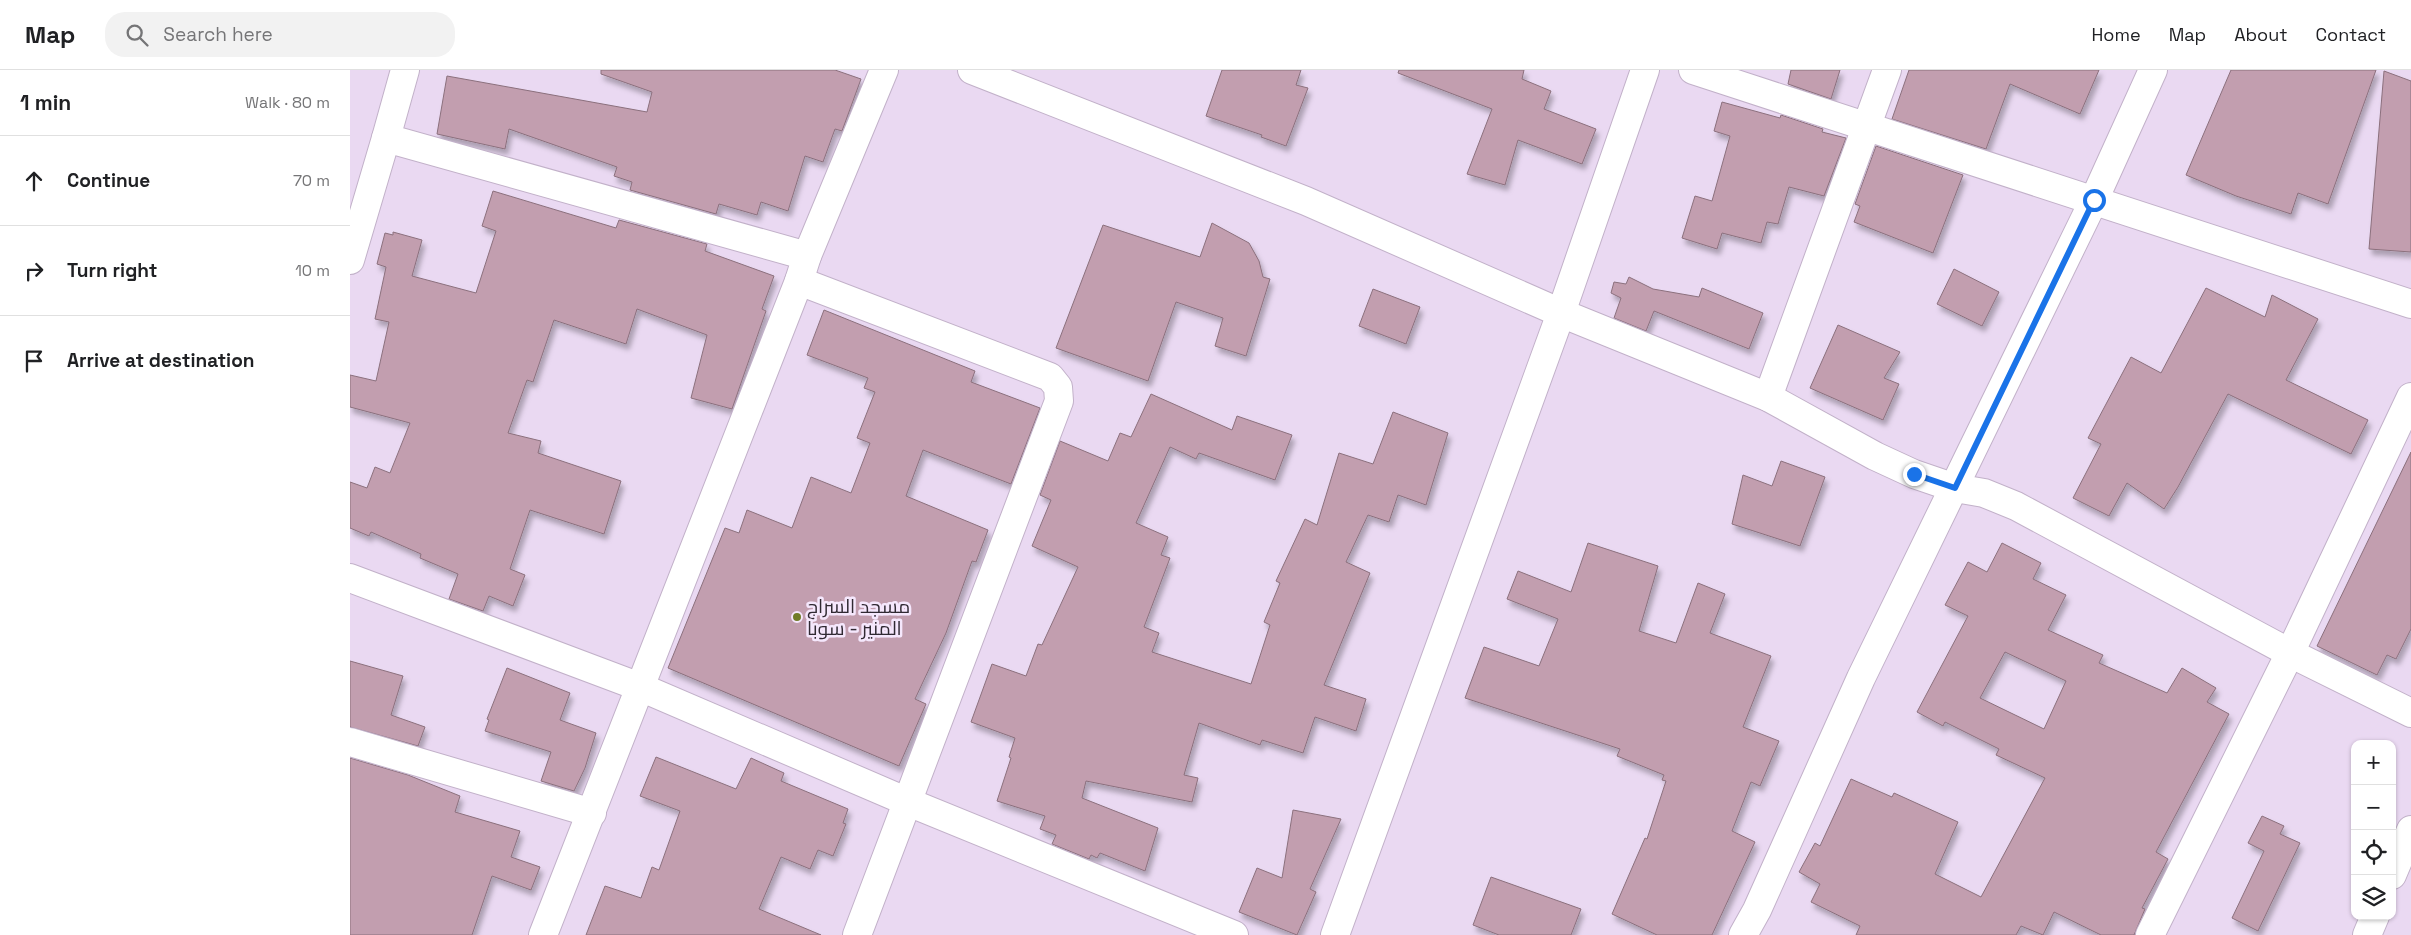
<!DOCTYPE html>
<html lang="en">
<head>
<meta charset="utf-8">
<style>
	:root { --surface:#fff; --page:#f2f2f2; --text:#202124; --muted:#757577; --line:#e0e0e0 }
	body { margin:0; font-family:"Space Grotesk",Cairo,sans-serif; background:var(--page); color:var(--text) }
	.controls { position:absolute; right:15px; bottom:15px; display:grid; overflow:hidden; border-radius:10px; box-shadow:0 1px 4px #0004 }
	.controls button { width:45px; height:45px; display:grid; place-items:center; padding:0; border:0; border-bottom:1px solid var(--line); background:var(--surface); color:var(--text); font:25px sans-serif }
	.stop { position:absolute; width:15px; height:15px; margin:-11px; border:4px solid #1a73e8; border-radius:50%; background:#fff }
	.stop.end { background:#1a73e8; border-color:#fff; box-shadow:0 1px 5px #0008 }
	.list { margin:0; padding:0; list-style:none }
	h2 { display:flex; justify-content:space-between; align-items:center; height:65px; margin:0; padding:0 20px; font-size:21px }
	h2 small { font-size:16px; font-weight:400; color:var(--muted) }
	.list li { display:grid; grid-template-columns:32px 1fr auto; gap:15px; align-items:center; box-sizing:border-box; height:90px; padding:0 20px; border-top:1px solid var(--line) }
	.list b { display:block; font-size:19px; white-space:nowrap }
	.list em { font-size:16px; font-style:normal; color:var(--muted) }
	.icon { flex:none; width:28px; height:28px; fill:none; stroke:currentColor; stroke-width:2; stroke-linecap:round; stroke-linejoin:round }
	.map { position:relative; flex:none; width:2061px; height:865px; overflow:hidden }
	header { display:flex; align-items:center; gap:30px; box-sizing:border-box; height:70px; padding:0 25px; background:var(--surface); border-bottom:1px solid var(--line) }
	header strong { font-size:24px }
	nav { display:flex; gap:28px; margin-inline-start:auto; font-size:18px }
	.search { width:350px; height:45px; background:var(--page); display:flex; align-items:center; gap:12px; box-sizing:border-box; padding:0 18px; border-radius:20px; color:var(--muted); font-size:19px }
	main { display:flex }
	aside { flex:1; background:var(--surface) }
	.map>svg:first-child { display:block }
</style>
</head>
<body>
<header>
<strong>Map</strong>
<div class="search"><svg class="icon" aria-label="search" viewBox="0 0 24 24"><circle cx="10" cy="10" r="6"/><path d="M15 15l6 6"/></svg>Search here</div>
<nav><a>Home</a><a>Map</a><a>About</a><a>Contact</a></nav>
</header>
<main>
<aside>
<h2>1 min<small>Walk · 80 m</small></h2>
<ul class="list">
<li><svg class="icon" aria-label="ahead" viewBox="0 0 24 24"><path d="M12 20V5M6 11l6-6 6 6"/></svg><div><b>Continue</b></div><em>70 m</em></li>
<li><svg class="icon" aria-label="right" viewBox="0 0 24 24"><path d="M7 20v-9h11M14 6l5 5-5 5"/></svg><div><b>Turn right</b></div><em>10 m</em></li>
<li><svg class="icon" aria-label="arrive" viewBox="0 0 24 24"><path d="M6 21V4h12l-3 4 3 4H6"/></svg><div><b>Arrive at destination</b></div></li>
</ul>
</aside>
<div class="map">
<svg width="2061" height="865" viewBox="0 0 2061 865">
	<defs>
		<filter id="shadow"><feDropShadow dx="3" dy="5.5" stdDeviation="2.5" flood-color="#0004"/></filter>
	</defs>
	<rect width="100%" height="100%" fill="#ead9f2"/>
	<g fill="#c29eaf" stroke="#8b707d" fill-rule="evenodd" filter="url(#shadow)">
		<path d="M251,0H485L511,9L492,61L485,59L473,92L455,86L438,141L411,132L407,145L369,134L366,144L280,120L282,112L264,106L267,97L159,59L155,79L87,64L97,6L297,42L302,22L251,4Z"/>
		<path d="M872,0H951L946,15L958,18L936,76L911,67L912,65L856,46Z"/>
		<path d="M1049,0H1174L1172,9L1201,21L1194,39L1246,59L1232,94L1168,70L1155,115L1117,104L1142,39L1048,3Z"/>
		<path d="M1441,0H1490L1481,29L1438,14Z"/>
		<path d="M1559,0H1749L1730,44L1660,14L1636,79L1542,49Z"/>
		<path d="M1881,0H2026L1978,134L1948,123L1941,144L1886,126L1836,105Z"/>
		<path d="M2034,1L2061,11V182L2019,179Z"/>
		<path d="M1372,32L1430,48L1431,45L1473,59L1472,62L1496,68L1474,126L1439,117L1428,154L1417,152L1411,173L1372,163L1367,179L1332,168L1345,126L1362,131L1380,66L1364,61Z"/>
		<path d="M1526,76L1613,105L1583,183L1504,152L1510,136L1505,134Z"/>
		<path d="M143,121L266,158L269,150L357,174L355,181L424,206L412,239L416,241L382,339L341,328L357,265L287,239L276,274L204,250L183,312L177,310L158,363L191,371L188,383L271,411L254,464L180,440L160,499L175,505L163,536L139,526L133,541L99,529L108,504L70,488L71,484L21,462L19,466L0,458V412L17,418L25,397L40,403L60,353L0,337V305L26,311L39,252L25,249L36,197L27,194L35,163L43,165V162L72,170L62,206L126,223L146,161L132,156Z"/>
		<path d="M862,153L899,173L909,191L913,207L920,209L896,286L865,276L873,248L826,232L798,311L706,278L753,155L850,187Z"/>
		<path d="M1604,199L1649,222L1632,256L1587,234Z"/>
		<path d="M1279,207L1303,219L1349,227L1352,218L1413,243L1399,279L1304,241L1296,261L1264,248L1271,228L1261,223L1264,212L1276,214Z"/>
		<path d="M1856,218L1915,247L1922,225L1968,249L1936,310L2018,350L2001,384L1878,324L1828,417L1814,439L1777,413L1759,446L1723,428L1751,374L1738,368L1781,287L1811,303Z"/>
		<path d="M1023,219L1070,237L1056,274L1009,256Z"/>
		<path d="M474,240L625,301L621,312L690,338L661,414L573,380L556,426L638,460L626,492L622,491L596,563L565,629L576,634L549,696L318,598L375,458L389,463L397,440L442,458L461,407L501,423L520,373L507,368L525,322L514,318L518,308L457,285Z"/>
		<path d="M1488,255L1550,282L1534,308L1549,314L1533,350L1460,318Z"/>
		<path d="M801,324L882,360L887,346L942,365L925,410L849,383L846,389L820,377L786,453L818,467L811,485L820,488L794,557L809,563L802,582L901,614L920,555L914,552L930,513L926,511L955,449L967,455L989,383L1023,394L1043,342L1098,363L1076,435L1048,425L1039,452L1018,445L996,492L1020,503L974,615L1016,629L1006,661L965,647L953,683L912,670L910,675L849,653L834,705L848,708L842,732L736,711L732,728L808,758L795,801L750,783L747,788L741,785L739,789L702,774L706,765L690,759L695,746L647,731L661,688L659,687L665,668L621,652L642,594L676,606L688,574L692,575L728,497L682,476L701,430L690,425L710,371L758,391L770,363L781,367Z"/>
		<path d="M2061,382V559L2046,589L2037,585L2027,605L1967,576Z"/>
		<path d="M1431,391L1475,407L1450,476L1382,454L1393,405L1422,416Z"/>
		<path d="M1238,473L1308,496L1289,561L1326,573L1348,513L1375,524L1360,563L1421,586L1393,657L1429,671L1410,716L1401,712L1382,761L1405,772L1362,865H1307L1262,844L1295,768L1297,769L1316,711L1312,710L1314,705L1267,686L1270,679L1115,628L1134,577L1189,596L1208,549L1157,529L1168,501L1221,522Z"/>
		<path d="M1652,473L1691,493L1683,509L1716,525L1698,560L1753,585L1749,593L1817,623L1832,598L1866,618L1857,632L1879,644L1806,782L1818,789L1792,838L1795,839L1784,865H1751L1704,842L1693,865L1671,856L1666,865H1506L1510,856L1461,832L1470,814L1449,802L1465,773L1470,776L1501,709L1542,727L1544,723L1608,752L1585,804L1631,827L1695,708L1646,685L1649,679L1595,652L1593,656L1567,642L1618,546L1595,535L1618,492L1637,502ZM1655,582L1716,611L1694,659L1630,628Z"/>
		<path d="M0,591L53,606L41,645L75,657L68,676L0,657Z"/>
		<path d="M157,598L220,623L210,650L246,663L235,698L224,721L191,711L201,682L135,661L139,650L137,649Z"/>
		<path d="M306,687L386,719L401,688L434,703L431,711L498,739L493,753L496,754L483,786L468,780L460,799L431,787L409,839L471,865H236L255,816L291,828L302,797L309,800L330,741L290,726Z"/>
		<path d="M0,688L58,705L110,726L105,742L170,761L161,787L190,797L181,820L142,806L122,865H0Z"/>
		<path d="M943,740L991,749L960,819L966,822L947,865L889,842L907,798L932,808Z"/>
		<path d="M1912,746L1934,756L1930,764L1950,773L1908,861L1882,848L1914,781L1898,773Z"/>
		<path d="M1141,807L1231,839L1221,865H1149L1123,855Z"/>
	</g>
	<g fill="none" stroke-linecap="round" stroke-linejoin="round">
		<g stroke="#c2b1c9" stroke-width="30">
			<g id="minor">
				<path d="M622,0L956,131L1211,243L1418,327L1525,386L1564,404L1605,418L1634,423L1666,436L1940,583L2061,643"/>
				<path d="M1343,0L2061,234"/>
				<path d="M36,68L55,0"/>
				<path d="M0,190L36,68L457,186"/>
				<path d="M449,211L700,307L708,317L709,331L507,865"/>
				<path d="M1418,327L1537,0"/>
				<path d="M0,508L290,617L558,732L884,865"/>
				<path d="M0,672L242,743"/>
				<path d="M2042,805L2061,760"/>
				<path d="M193,865L449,211L457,186L534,0"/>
				<path d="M985,865L1211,243L1295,0"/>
				<path d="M1393,865L1407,840L1511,608L1744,130L1803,0"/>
				<path d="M1800,865L1940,583L2061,327"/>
				<path d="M2017,865L2025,846"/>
			</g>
		</g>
		<use href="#minor" stroke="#fff" stroke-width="28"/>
	</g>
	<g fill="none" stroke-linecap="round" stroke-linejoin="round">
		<path stroke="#1a73e8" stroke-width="6" d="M1564,404L1605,418L1744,130"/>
	</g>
	<circle fill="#717c27" stroke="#f5e7fc" stroke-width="2" cx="447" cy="547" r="5"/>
	<g text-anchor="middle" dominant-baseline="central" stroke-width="5" stroke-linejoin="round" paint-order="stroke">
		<g font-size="19" fill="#302932" stroke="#f5e7fc" text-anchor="start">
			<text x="457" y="536">مسجد السراج<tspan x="457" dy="22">المنير - سوبا</tspan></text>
		</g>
	</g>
</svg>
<div class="controls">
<button>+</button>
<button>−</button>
<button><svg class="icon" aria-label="locate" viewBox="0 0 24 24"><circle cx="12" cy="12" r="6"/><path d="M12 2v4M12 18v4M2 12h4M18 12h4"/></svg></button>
<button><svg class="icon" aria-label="layers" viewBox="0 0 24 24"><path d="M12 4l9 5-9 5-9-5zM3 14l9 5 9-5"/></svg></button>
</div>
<div class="stop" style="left:1744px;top:130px"></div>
<div class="stop end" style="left:1564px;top:404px"></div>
</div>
</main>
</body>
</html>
